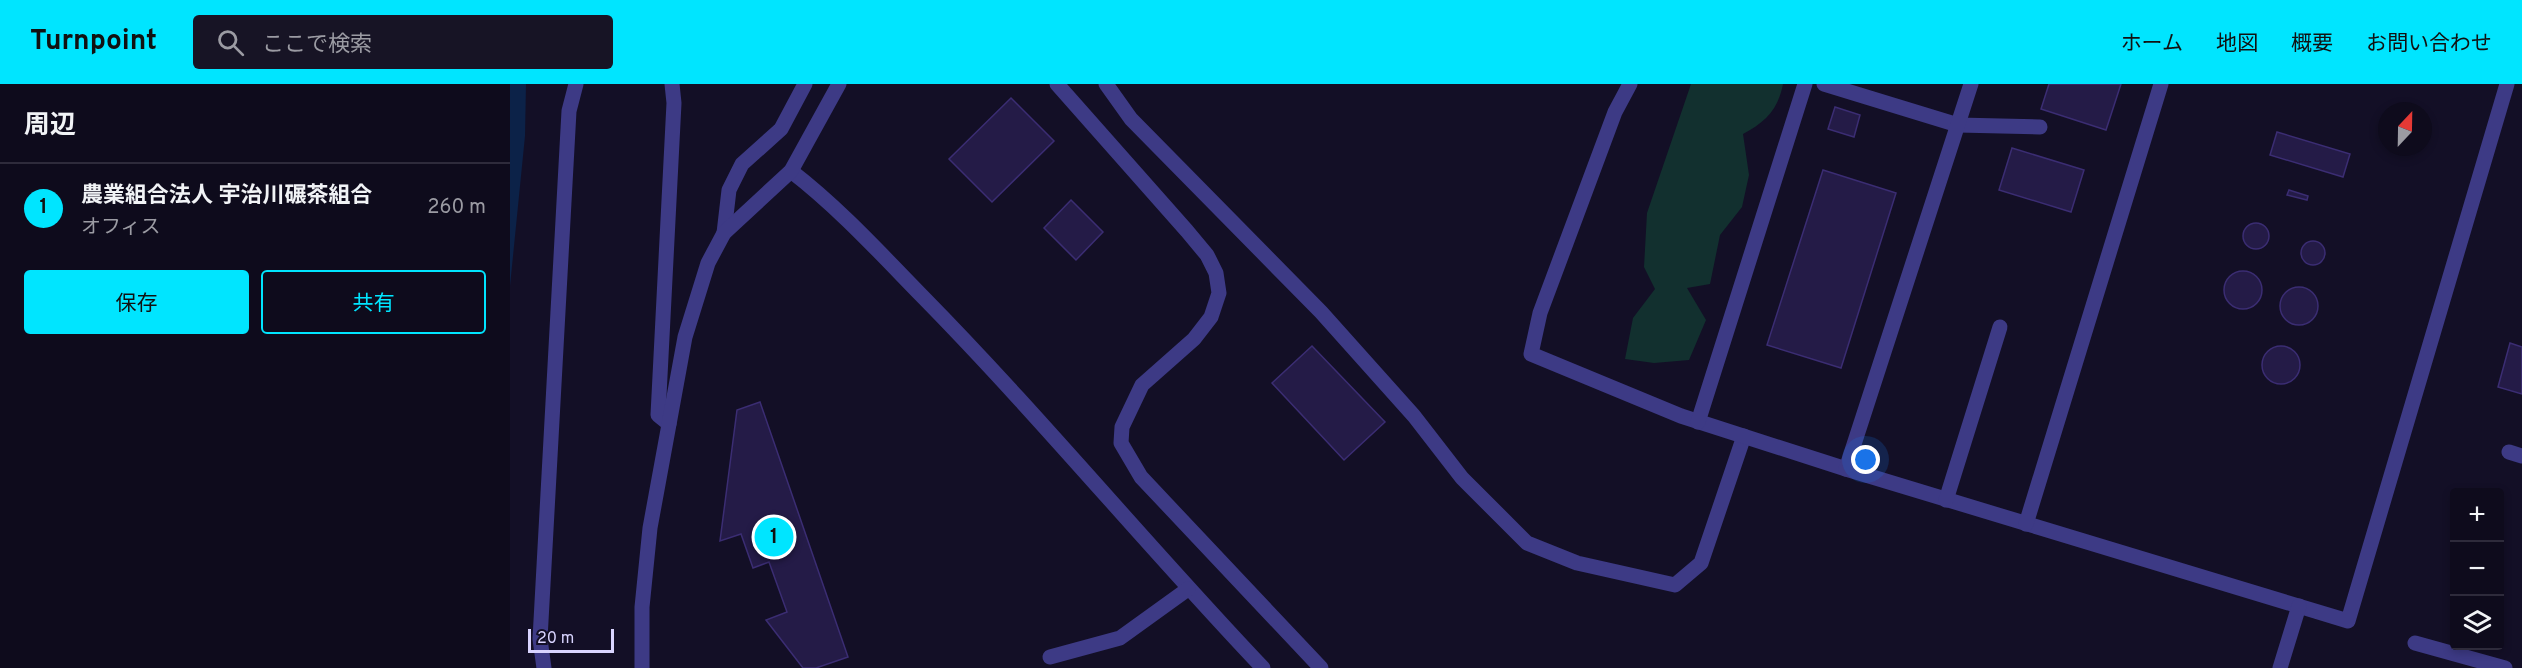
<!DOCTYPE html>
<html lang="ja">
<head>
<meta charset="utf-8">
<style>
	:root { --surface:#0e0b1c; --page:#171425; --text:#f1f3f6; --muted:#9b9ba3; --line:#2e2b3b; --accent:#00e5ff }
	body { margin:0; font-family:Overpass,"Noto Sans JP",sans-serif; background:var(--page); color:var(--text) }
	.controls { position:absolute; right:18px; bottom:18px; display:grid; overflow:hidden; border-radius:6px; box-shadow:0 3px 9px #0003 }
	.controls button { width:54px; height:54px; display:grid; place-items:center; padding:0; border:0; border-bottom:2px solid var(--line); background:var(--surface); color:var(--text); font:30px sans-serif }
	.compass { position:absolute; left:1868px; top:18px; width:54px; height:54px; border-radius:50%; background:var(--surface); box-shadow:0 3px 9px #0003; rotate:22deg }
	.scale { position:absolute; left:18px; bottom:15px; width:86px; box-sizing:border-box; padding-left:6px; border:3px solid #d9d4ff; border-top:0; font-size:16px; line-height:21px; white-space:nowrap; color:#d9d4ff; -webkit-text-stroke:4px #130f26; paint-order:stroke }
	.you { position:absolute; left:1356px; top:376px; width:21px; height:21px; margin:-15px; border:4px solid #fff; border-radius:50%; background:#1a73e8; box-shadow:0 0 0 9px #1a73e833 }
	.badge { display:grid; place-items:center; width:39px; height:39px; border-radius:50%; background:var(--accent); color:#111; font-size:20px; font-weight:700 }
	.pin { position:absolute; translate:-50% -50%; border:3px solid #fff; box-shadow:0 2px 6px #0006 }
	.list { margin:0; padding:0; list-style:none }
	h2 { display:flex; justify-content:space-between; align-items:center; height:78px; margin:0; padding:0 24px; font-size:26px }
	h2 small { font-size:20px; font-weight:400; color:var(--muted) }
	.list li { display:grid; grid-template-columns:39px 1fr auto; gap:18px; align-items:center; box-sizing:border-box; height:90px; padding:0 24px; border-top:2px solid var(--line) }
	.list b { display:block; font-size:22px; white-space:nowrap }
	.list p { margin:0; font-size:20px; white-space:nowrap; color:var(--muted) }
	.list em { font-size:20px; font-style:normal; color:var(--muted) }
	.actions { display:flex; gap:12px; padding:18px 24px }
	.actions a { flex:1; padding:14px 0; border:2px solid var(--accent); border-radius:6px; text-align:center; font-size:21px; color:var(--accent) }
	.actions .main { background:var(--accent); color:#111 }
	.icon { flex:none; width:33px; height:33px; fill:none; stroke:currentColor; stroke-width:2; stroke-linecap:round; stroke-linejoin:round }
	.map { position:relative; flex:none; width:2012px; height:584px; overflow:hidden }
	header { display:flex; align-items:center; gap:36px; box-sizing:border-box; height:84px; padding:0 30px; background:var(--accent); color:#111 }
	header strong { font-size:28px }
	nav { display:flex; gap:33px; margin-inline-start:auto; font-size:21px }
	.search { width:420px; height:54px; background:var(--page); display:flex; align-items:center; gap:15px; box-sizing:border-box; padding:0 21px; border-radius:6px; color:var(--muted); font-size:22px }
	main { display:flex }
	aside { flex:1; background:var(--surface) }
	.map>svg:first-child { display:block }
</style>
</head>
<body>
<header>
<strong>Turnpoint</strong>
<div class="search"><svg class="icon" aria-label="search" viewBox="0 0 24 24"><circle cx="10" cy="10" r="6"/><path d="M15 15l6 6"/></svg>ここで検索</div>
<nav><a>ホーム</a><a>地図</a><a>概要</a><a>お問い合わせ</a></nav>
</header>
<main>
<aside>
<h2>周辺<small></small></h2>
<ul class="list">
<li><span class="badge">1</span><div><b>農業組合法人 宇治川碾茶組合</b><p>オフィス</p></div><em>260 m</em></li>
</ul>
<div class="actions"><a class="main">保存</a><a>共有</a></div>
</aside>
<div class="map">
<svg width="2012" height="584" viewBox="0 0 2012 584">
	<rect width="100%" height="100%" fill="#130f26"/>
	<path fill="#12302f" d="M1181,0H1273C1268,26 1255,38 1233,50L1239,91L1232,123L1210,151L1200,200L1177,204L1196,236L1179,276L1144,279L1115,275L1123,234L1145,205L1134,183L1137,129Z"/>
	<path fill="#0c2248" d="M0,0H16L15,52L0,202Z"/>
	<g fill="#241b47" stroke="#3b2d73" stroke-width="1.5">
		<path d="M1539,0H1611L1596,46L1531,25Z"/>
		<path d="M501,14L544,57L482,118L439,75Z"/>
		<path d="M1325,23L1350,31L1344,53L1318,45Z"/>
		<path d="M1767,48L1840,70L1833,93L1760,71Z"/>
		<path d="M1502,64L1574,86L1561,128L1489,106Z"/>
		<path d="M1313,86L1386,109L1331,284L1257,261Z"/>
		<path d="M1779,106L1798,112L1797,116L1777,111Z"/>
		<path d="M561,116L593,148L566,176L534,144Z"/>
		<circle cx="1746" cy="152" r="13"/>
		<circle cx="1803" cy="169" r="12"/>
		<circle cx="1733" cy="206" r="19"/>
		<circle cx="1789" cy="222" r="19"/>
		<path d="M2000,259L2012,263V310L1988,303Z"/>
		<path d="M802,262L875,338L834,376L762,299Z"/>
		<circle cx="1771" cy="281" r="19"/>
		<path d="M250,318L338,573L306,584H293L256,536L277,528L259,478L243,484L231,450L210,457L227,326Z"/>
	</g>
	<g fill="none" stroke-linecap="round" stroke-linejoin="round">
		<g stroke="#3d3a85" stroke-width="15">
			<path d="M547,0L677,147L697,171L706,189L709,209L701,233L684,255L632,301L612,343L611,359L631,393L811,584"/>
			<path d="M596,0L621,35L811,228L904,332L952,394L1017,459L1067,479L1165,501L1191,479L1234,352"/>
			<path d="M1120,0L1105,28L1030,229L1021,270L1171,332L1336,385L1838,537L1997,0"/>
			<path d="M1314,0L1448,41L1530,43"/>
			<path d="M281,87C329,124 370,169 412,212C530,332 637,462 753,584"/>
			<path d="M214,149L219,106L232,80L271,45L295,0"/>
			<path d="M1188,338L1295,0"/>
			<path d="M159,340L148,331L164,19L162,0"/>
			<path d="M1999,368L2012,372"/>
			<path d="M1336,385L1461,0"/>
			<path d="M1436,416L1490,243"/>
			<path d="M1516,440L1651,0"/>
			<path d="M1905,559L1995,584"/>
			<path d="M540,573L610,554L678,505"/>
			<path d="M34,584L30,555L59,27L66,0"/>
			<path d="M132,584V523L140,444L175,253L198,179L214,149L281,87L329,0"/>
			<path d="M1770,584L1789,522"/>
		</g>
	</g>
</svg>
<div class="controls">
<button>+</button>
<button>−</button>
<button><svg class="icon" aria-label="layers" viewBox="0 0 24 24"><path d="M12 4l9 5-9 5-9-5zM3 14l9 5 9-5"/></svg></button>
</div>
<svg class="compass" viewBox="-18 -18 36 36"><path d="M0-13l5 13h-10z" fill="#e53935"/><path d="M0 13l5-13h-10z" fill="#9b9ba3"/></svg>
<div class="scale">20 m</div>
<div class="you"></div>
<div class="pin badge" style="left:264px;top:453px">1</div>
</div>
</main>
</body>
</html>
